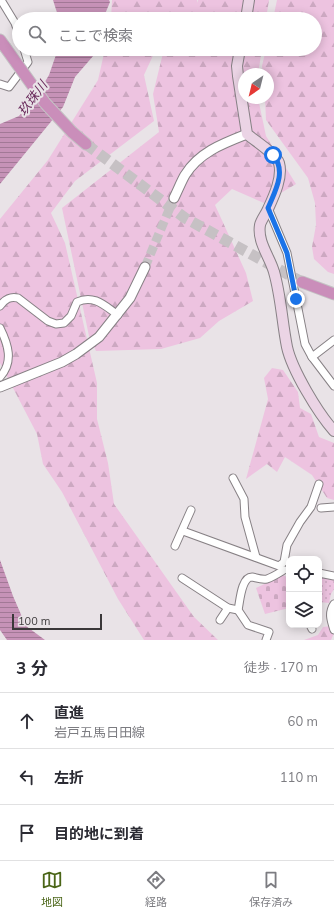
<!DOCTYPE html>
<html lang="ja">
<head>
<meta charset="utf-8">
<style>
	:root { --surface:#fff; --page:#f7f7f7; --text:#2b2b33; --muted:#7c7c81; --line:#e1e1e2; --accent:#4a6517 }
	body { margin:0; font-family:Mulish,"Noto Sans JP",sans-serif; background:var(--page); color:var(--text) }
	.controls { position:absolute; right:12px; bottom:12px; display:grid; overflow:hidden; border-radius:8px; box-shadow:0 2px 10px #0003 }
	.controls button { width:36px; height:36px; display:grid; place-items:center; padding:0; border:0; border-bottom:1px solid var(--line); background:var(--surface); color:var(--text); font:20px sans-serif }
	.compass { position:absolute; left:238px; top:68px; width:36px; height:36px; border-radius:50%; background:var(--surface); box-shadow:0 2px 10px #0003; rotate:215deg }
	.scale { position:absolute; left:12px; bottom:10px; width:90px; box-sizing:border-box; padding-left:4px; border:2px solid #3b383a; border-top:0; font-size:11px; line-height:14px; white-space:nowrap; color:#3b383a; -webkit-text-stroke:3px #e9e3e7; paint-order:stroke }
	.stop { position:absolute; width:12px; height:12px; margin:-9px; border:3px solid #1a73e8; border-radius:50%; background:#fff }
	.stop.end { background:#1a73e8; border-color:#fff; box-shadow:0 1px 4px #0008 }
	.list { margin:0; padding:0; list-style:none }
	h2 { display:flex; justify-content:space-between; align-items:center; height:52px; margin:0; padding:0 16px; font-size:17px }
	h2 small { font-size:13px; font-weight:400; color:var(--muted) }
	.list li { display:grid; grid-template-columns:26px 1fr auto; gap:12px; align-items:center; box-sizing:border-box; height:56px; padding:0 16px; border-top:1px solid var(--line) }
	.list b { display:block; font-size:15px; white-space:nowrap }
	.list p { margin:0; font-size:13px; white-space:nowrap; color:var(--muted) }
	.list em { font-size:13px; font-style:normal; color:var(--muted) }
	.icon { flex:none; width:22px; height:22px; fill:none; stroke:currentColor; stroke-width:2; stroke-linecap:round; stroke-linejoin:round }
	.map { position:relative; flex:none; width:334px; height:640px; overflow:hidden }
	.search { position:absolute; background:var(--surface); box-shadow:0 2px 10px #0003; left:12px; right:12px; top:12px; height:44px; display:flex; align-items:center; gap:10px; box-sizing:border-box; padding:0 14px; border-radius:22px; color:var(--muted); font-size:15px }
	.sheet { height:220px; background:var(--surface) }
	nav { display:flex; justify-content:space-around; align-items:center; box-sizing:border-box; height:56px; border-top:1px solid var(--line); background:var(--surface); font-size:11px; color:var(--muted) }
	nav a { display:grid; justify-items:center; gap:2px }
	nav .on { color:var(--accent) }
	.map>svg:first-child { display:block }
</style>
</head>
<body>
<div class="map">
<svg width="334" height="640" viewBox="0 0 334 640">
	<defs>
		<pattern id="forest-firs" width="22" height="20" patternUnits="userSpaceOnUse"><rect width="22" height="20" fill="#edc3e0"/><path d="M5 1l3.5 6h-7zM16 11l3.5 6h-7z" fill="#cca8c1"/></pattern>
		<pattern id="cemetery-stones" width="16" height="16" patternUnits="userSpaceOnUse"><rect width="16" height="16" fill="#edc3e0"/><path d="M2 7V4a2 2 0 0 1 4 0v3zM10 15v-3a2 2 0 0 1 4 0v3z" fill="#cca8c1"/></pattern>
		<pattern id="park-dots" width="8" height="8" patternUnits="userSpaceOnUse"><rect width="8" height="8" fill="#edc3e0"/><path d="M2 2h.1M6 6h.1" fill="none" stroke="#cca8c1" stroke-width="1.8" stroke-linecap="round"/></pattern>
		<pattern id="water-rules" width="6" height="5" patternUnits="userSpaceOnUse"><rect width="6" height="5" fill="#c692b7"/><path d="M0 2.5h6" fill="none" stroke="#a27896"/></pattern>
	</defs>
	<rect width="100%" height="100%" fill="#e9e3e7"/>
	<g fill="url(#forest-firs)">
		<path d="M112,0H197V3L198,0H269L266,19H195V13L187,19H111Z"/>
		<path d="M277,0H334V274L328,272L314,259L312,247L316,225L315,203L308,178L266,120L265,98H268V74H263L262,66L266,49H315V19H273Z"/>
		<path d="M105,49H156L144,75L154,121L75,181L51,213L65,243L97,383V419L108,463L114,504L194,617L218,640H144L118,599L62,492L43,464L37,434L0,363V219L48,160L98,80Z"/>
		<path d="M164,49H262L258,74H244V98H258L266,136L296,184L264,203L232,189L215,205L246,273L253,301L219,321L200,338L161,349L96,351L89,336L62,208L159,132L153,94Z"/>
		<path d="M272,368L283,370L298,392L300,408L311,414L319,437L334,443V500L327,498L312,475L285,457L277,472L267,464L246,479L268,399L264,378Z"/>
		<path d="M331,626L334,633L331,640H304L318,635L323,627Z"/>
	</g>
	<path fill="url(#cemetery-stones)" d="M283,575L287,577L289,583V608L265,614L256,588Z"/>
	<path fill="url(#park-dots)" d="M319,575L334,577V589L331,594L329,603L319,602Z"/>
	<g fill="url(#water-rules)">
		<path d="M53,0H109L110,2L103,19H59Z"/>
		<path d="M58,49H95L94,55L75,77L63,107L0,184V124L19,116L43,85L49,75Z"/>
		<path d="M0,560L13,596L26,626L45,640H7L0,630Z"/>
	</g>
	<g fill="none" stroke-linecap="round" stroke-linejoin="round">
		<path stroke="#c6c1c4" stroke-width="9" stroke-dasharray="9 4.5" stroke-linecap="butt" d="M145,267L174,198"/>
		<path stroke="#c6c1c4" stroke-width="11" stroke-dasharray="11 5.5" stroke-linecap="butt" d="M86,144L185,218L302,282"/>
		<g stroke="#878185" stroke-width="9">
			<g id="minor">
				<path d="M1,0L15,23L19,35"/>
				<path d="M0,84L9,87L28,62L24,49"/>
				<path d="M268,208L287,253L305,344L312,357L334,386"/>
				<path d="M0,306C5,299 10,296 18,298L48,321L56,324L64,323L71,316L77,302C94,294 105,306 118,315"/>
				<path d="M0,328C8,344 14,362 0,377"/>
				<path d="M312,357L334,340"/>
				<path d="M233,478L244,499L245,517L256,557"/>
				<path d="M321,508L334,507"/>
				<path d="M183,531L279,566L284,562L287,545L300,522L311,507L319,484"/>
				<path d="M175,546L191,510"/>
				<path d="M319,573L334,576"/>
				<path d="M182,578L228,608L238,610"/>
				<path d="M334,604C328,613 331,621 334,630"/>
				<path d="M220,620L228,608"/>
				<path d="M310,625L312,629"/>
				<path d="M266,640L269,632L248,625L238,610C240,602 241,577 252,577C257,578 261,580 267,579C273,577 279,573 284,570"/>
			</g>
		</g>
		<g stroke="#878185" stroke-width="11">
			<g id="tertiary">
				<path d="M174,198C178,190 181,182 185,175C199,152 224,143 247,134"/>
				<path d="M0,387L62,362L76,354L99,337L130,298L145,267"/>
			</g>
		</g>
		<g stroke="#878185" stroke-width="12">
			<g id="secondary">
				<path d="M246,19L249,0"/>
				<path d="M240,49L237,66L238,76L247,134C255,141 276,154 279,163C283,177 274,196 268,209C266,214 261,220 260,225C257,242 270,257 274,272C281,296 282,322 287,347C292,370 318,413 334,431"/>
			</g>
		</g>
		<g stroke="#c4c3c4" stroke-width="13">
			<g id="trunk">
				<path d="M0,40L5,47"/>
				<path d="M72,132L86,144"/>
				<path d="M302,282L334,294"/>
			</g>
		</g>
		<use href="#minor" stroke="#fff" stroke-width="7"/>
		<use href="#tertiary" stroke="#fff" stroke-width="9"/>
		<use href="#secondary" stroke="#ebd4e5" stroke-width="10"/>
		<use href="#trunk" stroke="#ca8eba" stroke-width="11"/>
		<g stroke="#c4c3c4" stroke-width="13" stroke-linecap="butt">
			<path id="trunk-bridge" d="M5,47L45,103L72,132"/>
		</g>
		<use href="#trunk-bridge" stroke="#ca8eba" stroke-width="11"/>
	</g>
	<g fill="none" stroke-linecap="round" stroke-linejoin="round">
		<path stroke="#1a73e8" stroke-width="5" d="M273,155C287,171 275,191 268,208L287,253L296,299"/>
	</g>
	<g text-anchor="middle" dominant-baseline="central" stroke-width="4" stroke-linejoin="round" paint-order="stroke">
		<g font-size="13" font-style="italic" fill="#6a2b5c" stroke="#e9e3e7">
			<text transform="translate(32 98) rotate(-53)">玖珠川</text>
		</g>
	</g>
</svg>
<div class="controls">
<button><svg class="icon" aria-label="locate" viewBox="0 0 24 24"><circle cx="12" cy="12" r="6"/><path d="M12 2v4M12 18v4M2 12h4M18 12h4"/></svg></button>
<button><svg class="icon" aria-label="layers" viewBox="0 0 24 24"><path d="M12 4l9 5-9 5-9-5zM3 14l9 5 9-5"/></svg></button>
</div>
<svg class="compass" viewBox="-18 -18 36 36"><path d="M0-13l5 13h-10z" fill="#e53935"/><path d="M0 13l5-13h-10z" fill="#7c7c81"/></svg>
<div class="scale">100 m</div>
<div class="stop" style="left:273px;top:155px"></div>
<div class="stop end" style="left:296px;top:299px"></div>
<div class="search"><svg class="icon" aria-label="search" viewBox="0 0 24 24"><circle cx="10" cy="10" r="6"/><path d="M15 15l6 6"/></svg>ここで検索</div>
</div>
<section class="sheet">
<h2>3 分<small>徒歩 · 170 m</small></h2>
<ul class="list">
<li><svg class="icon" aria-label="ahead" viewBox="0 0 24 24"><path d="M12 20V5M6 11l6-6 6 6"/></svg><div><b>直進</b><p>岩戸五馬日田線</p></div><em>60 m</em></li>
<li><svg class="icon" aria-label="left" viewBox="0 0 24 24"><path d="M17 20v-9H6M10 6l-5 5 5 5"/></svg><div><b>左折</b></div><em>110 m</em></li>
<li><svg class="icon" aria-label="arrive" viewBox="0 0 24 24"><path d="M6 21V4h12l-3 4 3 4H6"/></svg><div><b>目的地に到着</b></div></li>
</ul>
</section>
<nav>
<a class="on"><svg class="icon" aria-label="map" viewBox="0 0 24 24"><path d="M3 6l6-2 6 2 6-2v14l-6 2-6-2-6 2zM9 4v14M15 6v14"/></svg>地図</a>
<a><svg class="icon" aria-label="directions" viewBox="0 0 24 24"><path d="M12 3l9 9-9 9-9-9zM9 14v-3h6M13 9l2 2-2 2"/></svg>経路</a>
<a><svg class="icon" aria-label="saved" viewBox="0 0 24 24"><path d="M7 4h10v16l-5-4-5 4z"/></svg>保存済み</a>
</nav>
</body>
</html>
